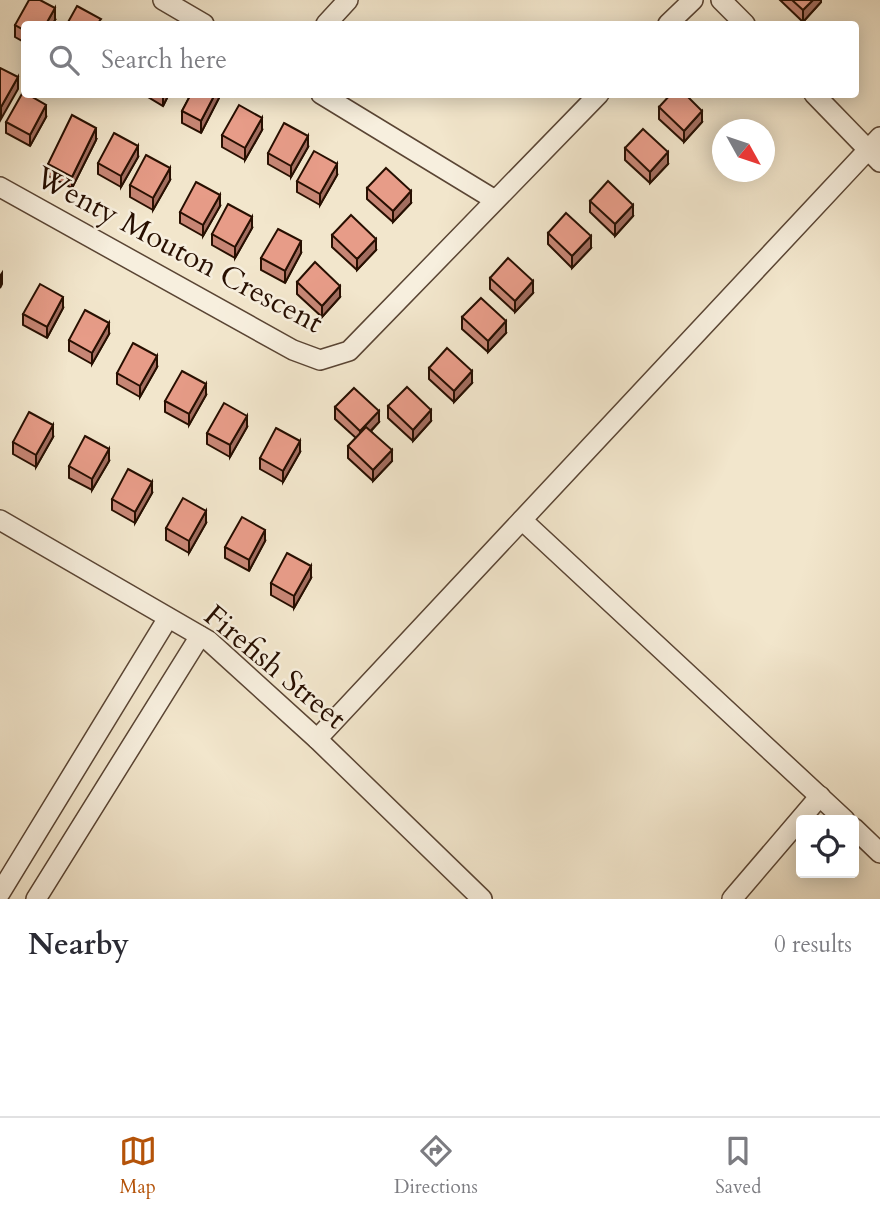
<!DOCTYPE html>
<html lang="en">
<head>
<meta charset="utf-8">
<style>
	:root { --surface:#fff; --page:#f7f7f7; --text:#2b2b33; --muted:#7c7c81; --line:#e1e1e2; --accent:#b45309 }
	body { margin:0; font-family:Cardo,serif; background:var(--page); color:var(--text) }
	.controls { position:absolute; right:21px; bottom:21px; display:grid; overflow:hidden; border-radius:7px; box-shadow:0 4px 18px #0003 }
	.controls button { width:63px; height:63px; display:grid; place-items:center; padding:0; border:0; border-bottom:2px solid var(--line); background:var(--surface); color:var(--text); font:35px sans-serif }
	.compass { position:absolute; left:712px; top:119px; width:63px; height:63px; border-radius:50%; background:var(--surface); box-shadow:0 4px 18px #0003; rotate:130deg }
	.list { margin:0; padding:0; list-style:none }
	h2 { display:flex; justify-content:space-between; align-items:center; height:91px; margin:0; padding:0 28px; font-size:30px }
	h2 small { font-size:23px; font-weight:400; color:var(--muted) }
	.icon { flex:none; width:38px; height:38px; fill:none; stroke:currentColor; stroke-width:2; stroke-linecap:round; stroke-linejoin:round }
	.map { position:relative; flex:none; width:880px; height:899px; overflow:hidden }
	.search { position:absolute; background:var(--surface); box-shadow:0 4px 18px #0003; left:21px; right:21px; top:21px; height:77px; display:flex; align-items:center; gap:18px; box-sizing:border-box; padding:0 24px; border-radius:7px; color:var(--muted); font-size:26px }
	.sheet { height:217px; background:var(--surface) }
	nav { display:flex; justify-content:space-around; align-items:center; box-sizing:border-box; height:98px; border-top:2px solid var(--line); background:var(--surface); font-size:19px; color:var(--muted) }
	nav a { display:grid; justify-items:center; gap:4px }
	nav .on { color:var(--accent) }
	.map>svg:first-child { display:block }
</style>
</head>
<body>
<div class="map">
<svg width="880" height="899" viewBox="0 0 880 899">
	<rect width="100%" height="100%" fill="#f2e6cc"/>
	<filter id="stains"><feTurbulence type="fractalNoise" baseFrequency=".00286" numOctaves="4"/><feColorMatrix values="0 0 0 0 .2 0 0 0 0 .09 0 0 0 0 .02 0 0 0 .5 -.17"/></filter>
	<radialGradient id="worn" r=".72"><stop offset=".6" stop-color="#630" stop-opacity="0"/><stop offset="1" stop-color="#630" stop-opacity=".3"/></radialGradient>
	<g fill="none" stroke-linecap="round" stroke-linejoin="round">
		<g stroke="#5a4534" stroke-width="22">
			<g id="street">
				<path d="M163,0L204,24"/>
				<path d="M721,0L745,24"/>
				<path d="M326,24L348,0"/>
				<path d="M668,24L693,0"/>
				<path d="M321,94L495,200"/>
				<path d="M814,94L880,162"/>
				<path d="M0,187L293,350L320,360L349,351L599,94"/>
				<path d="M0,520L209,641L317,739L482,899"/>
				<path d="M522,520L845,820"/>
				<path d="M317,739L880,137"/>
				<path d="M854,828L880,853"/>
				<path d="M0,893L168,618"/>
				<path d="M36,899L200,636"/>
				<path d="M732,899L820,796"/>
			</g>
		</g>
		<use href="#street" stroke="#f7efde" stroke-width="19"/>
	</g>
	<g fill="#c78675" stroke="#270f01" stroke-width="2">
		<path d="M780,0H821V2L803,22Z"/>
		<path d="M55,20L52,24H24V42L15,37V25Z"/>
		<path d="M143,94H169L163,106Z"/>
		<path d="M191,94H221L201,133L182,123V111Z"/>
		<path d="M659,107L702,122L684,142L659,119Z"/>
		<path d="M46,117L30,146L6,133V122Z"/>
		<path d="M262,130L245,160L222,147V135Z"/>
		<path d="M96,140L72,188L48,176V164Z"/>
		<path d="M308,147L291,177L268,164V153Z"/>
		<path d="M625,148L668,164L650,183L625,160Z"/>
		<path d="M138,157L121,187L98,174V163Z"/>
		<path d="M337,175L320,205L297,192V181Z"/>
		<path d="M170,180L153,210L130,197V185Z"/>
		<path d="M367,188L411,203L393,222L367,199Z"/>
		<path d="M590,201L633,216L615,236L590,212Z"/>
		<path d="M220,206L203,236L180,223V212Z"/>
		<path d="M252,228L235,258L212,245V234Z"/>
		<path d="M548,233L591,248L572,268L548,244Z"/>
		<path d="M332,235L376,250L357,270L332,247Z"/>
		<path d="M301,253L285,283L261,270V258Z"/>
		<path d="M490,278L533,293L515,312L490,289Z"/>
		<path d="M297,282L340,297L322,317L297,294Z"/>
		<path d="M63,308L47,338L23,325V314Z"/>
		<path d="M462,317L506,333L488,352L462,329Z"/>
		<path d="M109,334L92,364L69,351V340Z"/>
		<path d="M157,367L140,397L117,384V373Z"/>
		<path d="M429,368L472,383L454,402L429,379Z"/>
		<path d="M206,395L189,425L165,412V401Z"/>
		<path d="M388,406L431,421L413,441L388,418Z"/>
		<path d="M335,407L379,422L371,431L392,461L373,481L348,458V446L356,438L335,419Z"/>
		<path d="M247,427L230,457L207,444V433Z"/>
		<path d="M53,437L36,467L13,454V442Z"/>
		<path d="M300,452L283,482L260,469V458Z"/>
		<path d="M109,461L92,490L69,478V466Z"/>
		<path d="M152,493L135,523L112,510V499Z"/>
		<path d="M206,523L189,553L166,540V528Z"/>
		<path d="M265,541L249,571L225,558V547Z"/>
		<path d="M311,578L294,608L271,595V583Z"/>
	</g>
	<g fill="#a26d5f" stroke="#270f01" stroke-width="2">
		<path d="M813,0H821V2L803,22V10Z"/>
		<path d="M55,8V20L52,24H46Z"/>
		<path d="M18,77V89L1,119V107Z"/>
		<path d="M163,94H169L163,106Z"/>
		<path d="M215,94H221L201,133V121Z"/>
		<path d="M46,105V117L30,146V135Z"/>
		<path d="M702,111V122L684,142V131Z"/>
		<path d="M262,118V130L245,160V148Z"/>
		<path d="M96,128V140L72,188V177Z"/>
		<path d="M308,136V147L291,177V166Z"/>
		<path d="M138,146V157L121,187V176Z"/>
		<path d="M668,152V164L650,183V172Z"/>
		<path d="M337,164V175L320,205V194Z"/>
		<path d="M170,168V180L153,210V198Z"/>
		<path d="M411,191V203L393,222V211Z"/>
		<path d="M220,195V206L203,236V225Z"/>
		<path d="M633,205V216L615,236V224Z"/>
		<path d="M252,217V228L235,258V247Z"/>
		<path d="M591,236V248L572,268V256Z"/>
		<path d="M376,239V250L357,270V259Z"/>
		<path d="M301,241V253L285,283V271Z"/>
		<path d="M2,273V284L0,288V276Z"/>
		<path d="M533,281V293L515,312V301Z"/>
		<path d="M340,286V297L322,317V306Z"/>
		<path d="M63,297V308L47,338V327Z"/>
		<path d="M506,321V333L488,352V341Z"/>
		<path d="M109,323V334L92,364V353Z"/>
		<path d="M157,356V367L140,397V386Z"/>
		<path d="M472,371V383L454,402V391Z"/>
		<path d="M206,384V395L189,425V414Z"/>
		<path d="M431,410V421L413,441V430Z"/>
		<path d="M379,411V422L360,442V431Z"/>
		<path d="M247,416V427L230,457V445Z"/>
		<path d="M53,425V437L36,467V455Z"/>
		<path d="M300,441V452L283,482V471Z"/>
		<path d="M109,449V461L92,490V479Z"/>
		<path d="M392,450V461L373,481V470Z"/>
		<path d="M152,482V493L135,523V512Z"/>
		<path d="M206,511V523L189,553V541Z"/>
		<path d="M265,530V541L249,571V560Z"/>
		<path d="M311,566V578L294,608V596Z"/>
	</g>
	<g fill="#e79c88" stroke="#270f01" stroke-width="2">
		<path d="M29,0H40L55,8L46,24H24V30L15,25Z"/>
		<path d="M792,0H813L803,10Z"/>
		<path d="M77,6L101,19L97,24H67Z"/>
		<path d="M0,68L18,77L1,107H0Z"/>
		<path d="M23,92L24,94H27L46,105L30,135L6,122Z"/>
		<path d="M191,94H215L201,121L182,111Z"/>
		<path d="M671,94H685L702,111L684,131L659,107Z"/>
		<path d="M239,105L262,118L245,148L222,135Z"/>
		<path d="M72,115L96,128L72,177L48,164Z"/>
		<path d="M284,123L308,136L291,166L268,153Z"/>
		<path d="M643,129L668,152L650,172L625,148Z"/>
		<path d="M114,133L138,146L121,176L98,163Z"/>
		<path d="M314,151L337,164L320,194L297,181Z"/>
		<path d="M146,155L170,168L153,198L130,185Z"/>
		<path d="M386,168L411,191L393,211L367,188Z"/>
		<path d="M608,181L633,205L615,224L590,201Z"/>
		<path d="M196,182L220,195L203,225L180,212Z"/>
		<path d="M228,204L252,217L235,247L212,234Z"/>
		<path d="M566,213L591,236L572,256L548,233Z"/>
		<path d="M351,215L376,239L357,259L332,235Z"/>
		<path d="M278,229L301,241L285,271L261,258Z"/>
		<path d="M508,258L533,281L515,301L490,278Z"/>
		<path d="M315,262L340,286L322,306L297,282Z"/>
		<path d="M40,284L63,297L47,327L23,314Z"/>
		<path d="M481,298L506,321L488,341L462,317Z"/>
		<path d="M85,310L109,323L92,353L69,340Z"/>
		<path d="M133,343L157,356L140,386L117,373Z"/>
		<path d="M447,348L472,371L454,391L429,368Z"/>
		<path d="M182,371L206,384L189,414L165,401Z"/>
		<path d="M407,387L431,410L413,430L388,406Z"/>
		<path d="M354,388L379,411L360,431L335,407Z"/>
		<path d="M224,403L247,416L230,445L207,433Z"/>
		<path d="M29,412L53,425L36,455L13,442Z"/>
		<path d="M366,427L392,450L373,470L348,446Z"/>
		<path d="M276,428L300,441L283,471L260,458Z"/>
		<path d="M85,436L109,449L92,479L69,466Z"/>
		<path d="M128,469L152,482L135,512L112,499Z"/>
		<path d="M183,498L206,511L189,541L166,528Z"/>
		<path d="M242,517L265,530L249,560L225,547Z"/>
		<path d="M287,553L311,566L294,596L271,583Z"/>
	</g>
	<g text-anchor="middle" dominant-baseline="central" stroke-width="5" stroke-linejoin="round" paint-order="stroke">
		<g font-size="30" fill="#270f01" stroke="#f7efde">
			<text transform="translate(179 250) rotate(28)">Wenty Mouton Crescent</text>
			<text transform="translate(275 667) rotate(40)">Firefish Street</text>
		</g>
	</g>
	<rect width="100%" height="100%" filter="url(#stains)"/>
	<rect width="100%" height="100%" fill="url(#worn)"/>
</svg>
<div class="controls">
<button><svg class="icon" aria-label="locate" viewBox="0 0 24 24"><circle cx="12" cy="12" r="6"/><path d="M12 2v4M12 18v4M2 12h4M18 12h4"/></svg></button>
</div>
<svg class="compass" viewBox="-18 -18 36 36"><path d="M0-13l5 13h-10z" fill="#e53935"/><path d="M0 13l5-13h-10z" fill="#7c7c81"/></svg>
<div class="search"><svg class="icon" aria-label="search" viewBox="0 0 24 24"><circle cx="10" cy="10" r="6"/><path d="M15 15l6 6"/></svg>Search here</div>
</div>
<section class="sheet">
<h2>Nearby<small>0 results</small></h2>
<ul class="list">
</ul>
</section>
<nav>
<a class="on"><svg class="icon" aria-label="map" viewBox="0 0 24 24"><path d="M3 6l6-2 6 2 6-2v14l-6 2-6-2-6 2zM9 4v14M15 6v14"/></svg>Map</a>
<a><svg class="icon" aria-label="directions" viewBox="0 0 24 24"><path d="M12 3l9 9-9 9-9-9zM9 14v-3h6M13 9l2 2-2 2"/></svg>Directions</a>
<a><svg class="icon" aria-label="saved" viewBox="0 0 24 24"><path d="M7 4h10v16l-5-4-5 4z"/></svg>Saved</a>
</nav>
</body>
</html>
